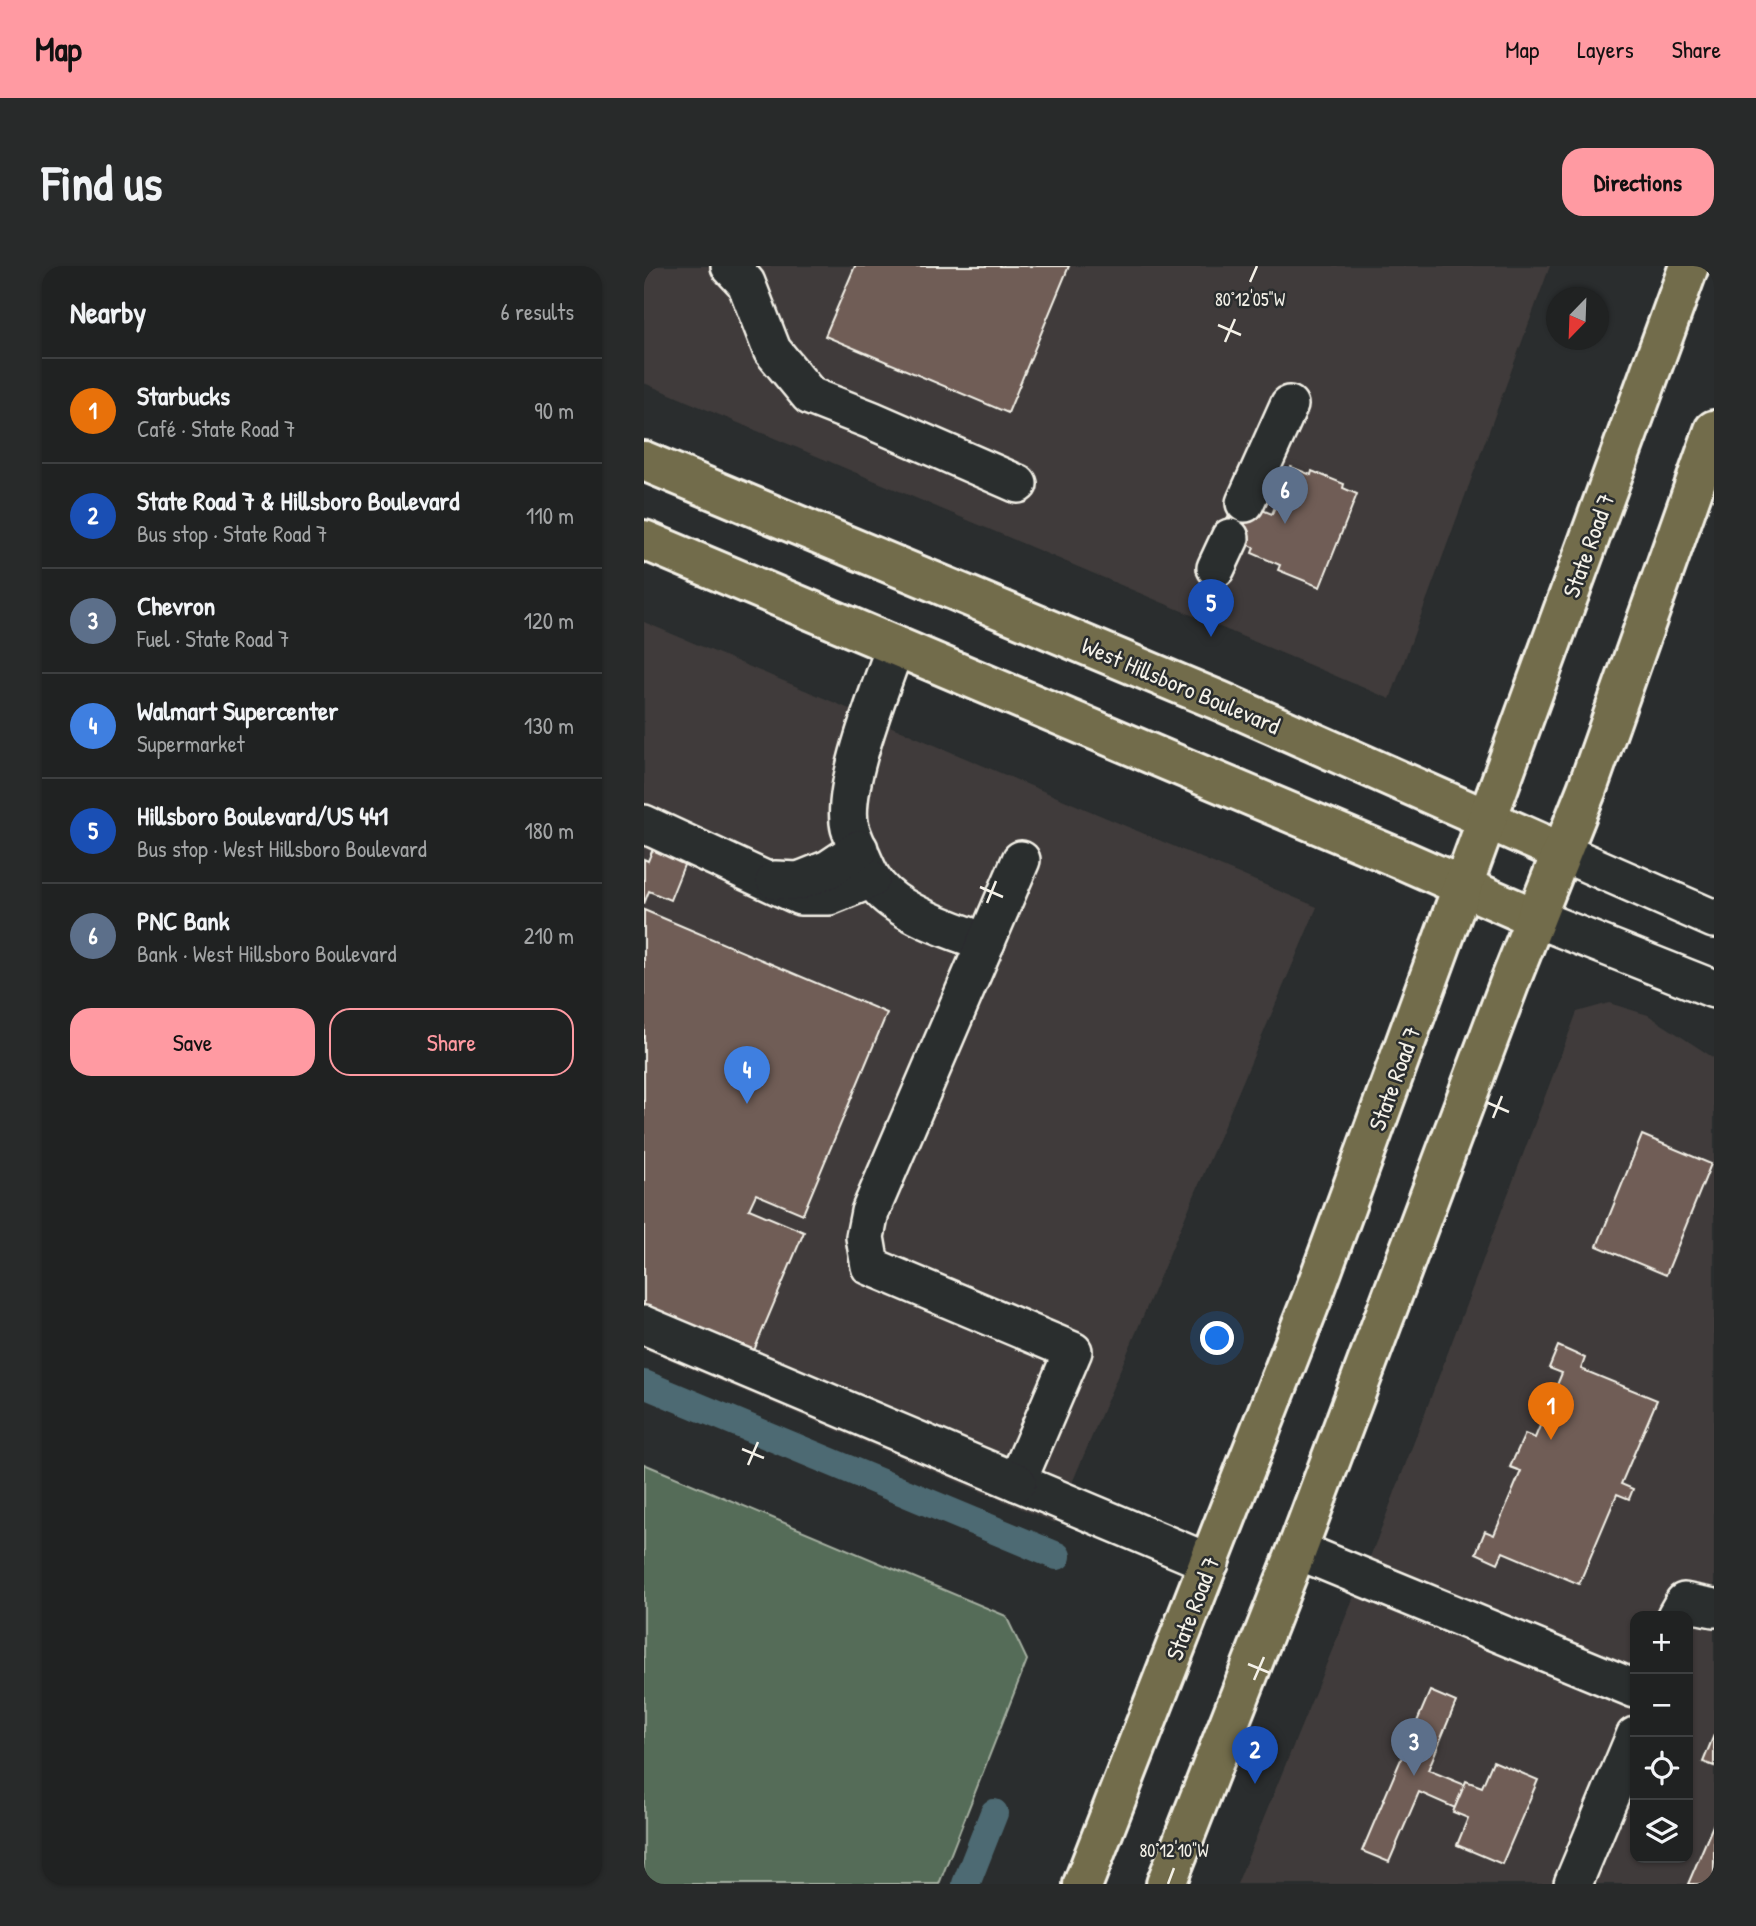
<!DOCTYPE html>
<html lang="en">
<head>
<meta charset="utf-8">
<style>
	:root { --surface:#202222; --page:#282a2a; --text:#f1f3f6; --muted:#a2a4a5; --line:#3d3f40; --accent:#ff9aa2 }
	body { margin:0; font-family:"Patrick Hand",sans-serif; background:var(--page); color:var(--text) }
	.controls { position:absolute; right:21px; bottom:21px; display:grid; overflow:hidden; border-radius:14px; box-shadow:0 2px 5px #0004 }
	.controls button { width:63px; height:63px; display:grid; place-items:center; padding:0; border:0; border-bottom:2px solid var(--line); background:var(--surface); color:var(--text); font:35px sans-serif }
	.compass { position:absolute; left:902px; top:21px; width:63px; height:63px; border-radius:50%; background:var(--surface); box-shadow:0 2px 5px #0004; rotate:203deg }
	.you { position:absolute; left:574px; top:1073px; width:24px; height:24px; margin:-18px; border:5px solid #fff; border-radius:50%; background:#1a73e8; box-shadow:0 0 0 10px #1a73e833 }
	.badge { display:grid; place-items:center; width:46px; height:46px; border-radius:50%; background:var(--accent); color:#fff; font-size:23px; font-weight:700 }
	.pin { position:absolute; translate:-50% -58px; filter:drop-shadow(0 2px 4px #0008) }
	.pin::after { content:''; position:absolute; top:37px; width:24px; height:21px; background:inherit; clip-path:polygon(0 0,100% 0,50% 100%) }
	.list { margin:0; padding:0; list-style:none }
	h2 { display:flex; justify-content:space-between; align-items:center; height:91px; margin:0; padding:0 28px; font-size:30px }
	h2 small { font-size:23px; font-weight:400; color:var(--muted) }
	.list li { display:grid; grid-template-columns:46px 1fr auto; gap:21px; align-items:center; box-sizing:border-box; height:105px; padding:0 28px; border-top:2px solid var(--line) }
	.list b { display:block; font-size:26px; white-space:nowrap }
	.list p { margin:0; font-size:23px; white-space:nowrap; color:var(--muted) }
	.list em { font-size:23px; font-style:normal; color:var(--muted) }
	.actions { display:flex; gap:14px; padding:21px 28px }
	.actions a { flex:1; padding:16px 0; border:2px solid var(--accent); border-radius:21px; text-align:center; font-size:24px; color:var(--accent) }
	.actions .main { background:var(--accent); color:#111 }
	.icon { flex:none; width:38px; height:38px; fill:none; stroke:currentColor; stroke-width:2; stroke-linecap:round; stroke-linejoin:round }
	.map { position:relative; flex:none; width:1070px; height:1618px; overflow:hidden; border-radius:21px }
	header { display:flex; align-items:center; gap:42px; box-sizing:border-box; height:98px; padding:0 35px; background:var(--accent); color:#111 }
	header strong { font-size:33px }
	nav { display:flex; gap:38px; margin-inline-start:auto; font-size:24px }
	.intro { display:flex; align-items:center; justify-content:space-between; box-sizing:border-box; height:168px; padding:0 42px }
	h1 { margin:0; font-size:49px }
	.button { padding:18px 32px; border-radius:21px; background:var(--accent); color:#111; font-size:24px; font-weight:700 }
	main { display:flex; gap:42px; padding:0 42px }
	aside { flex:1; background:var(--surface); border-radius:21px; box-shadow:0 2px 5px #0004 }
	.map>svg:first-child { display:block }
</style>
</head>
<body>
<header>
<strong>Map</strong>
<nav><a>Map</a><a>Layers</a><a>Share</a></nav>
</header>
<div class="intro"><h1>Find us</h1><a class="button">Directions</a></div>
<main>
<aside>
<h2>Nearby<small>6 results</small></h2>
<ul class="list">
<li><span class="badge" style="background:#e8710a">1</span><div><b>Starbucks</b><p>Café · State Road 7</p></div><em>90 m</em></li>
<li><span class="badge" style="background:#1a4fb4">2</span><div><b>State Road 7 &amp; Hillsboro Boulevard</b><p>Bus stop · State Road 7</p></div><em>110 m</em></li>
<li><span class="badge" style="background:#5c6f8a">3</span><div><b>Chevron</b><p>Fuel · State Road 7</p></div><em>120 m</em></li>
<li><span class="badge" style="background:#3f7fe0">4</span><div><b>Walmart Supercenter</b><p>Supermarket</p></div><em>130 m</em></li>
<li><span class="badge" style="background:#1a4fb4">5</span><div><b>Hillsboro Boulevard/US 441</b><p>Bus stop · West Hillsboro Boulevard</p></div><em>180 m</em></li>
<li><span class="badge" style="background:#5c6f8a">6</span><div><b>PNC Bank</b><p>Bank · West Hillsboro Boulevard</p></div><em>210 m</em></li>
</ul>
<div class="actions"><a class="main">Save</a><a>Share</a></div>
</aside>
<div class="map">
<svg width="1070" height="1618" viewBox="0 0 1070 1618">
	<rect width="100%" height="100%" fill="#2a2d2e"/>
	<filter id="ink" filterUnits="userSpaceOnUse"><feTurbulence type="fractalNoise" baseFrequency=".0143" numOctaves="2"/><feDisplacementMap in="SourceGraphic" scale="14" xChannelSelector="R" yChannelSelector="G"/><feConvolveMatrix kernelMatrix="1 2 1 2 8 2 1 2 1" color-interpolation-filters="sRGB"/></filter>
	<g filter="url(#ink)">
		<g fill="#3f3b3a" fill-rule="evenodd">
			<path d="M0,0H906L746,433L0,117Z"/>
			<path d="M0,356L673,641L411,1257L0,1083Z"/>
			<path d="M965,737L1004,749L1070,792V1618H593L732,1276L933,746ZM991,1350H1044V1592H991Z"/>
		</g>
		<path fill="#556c58" stroke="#a4aea0" stroke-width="2" d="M0,1198L362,1350L383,1394L295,1618H0Z"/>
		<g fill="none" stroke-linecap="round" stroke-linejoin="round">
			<g stroke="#4e6b73" stroke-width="28">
				<path d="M0,1118L413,1290"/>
				<path d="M322,1618L350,1547"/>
			</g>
		</g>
		<g fill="#6f5d57" stroke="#f4f1e8" stroke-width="2">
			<path d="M211,0H425L364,147L181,70Z"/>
			<path d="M647,201L667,209L668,205L700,218L699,222L713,228L676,321L634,304L636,299L608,287L610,281L577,268L591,233L628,248Z"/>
			<path d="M10,580L42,594L26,634L5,625L0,638V593L4,595Z"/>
			<path d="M0,644L243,747L159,948L112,928L105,943L160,966L109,1087L0,1041Z"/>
			<path d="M998,869L1067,898L1022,1009L953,980Z"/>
			<path d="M914,1080L941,1092L937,1103L1013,1134L977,1218L989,1223L985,1233L973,1228L935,1318L859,1286L854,1297L832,1287L841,1265L850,1269L877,1205L866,1201L881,1168L891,1172L918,1107L905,1102Z"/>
			<path d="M786,1425L812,1436L784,1504L821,1519L811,1542L775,1526L745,1596L718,1585Z"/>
			<path d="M1070,1469V1500L1059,1496Z"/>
			<path d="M849,1495L894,1514L858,1598L813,1579L824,1552L809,1546L822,1515L838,1521Z"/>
			<path d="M1070,1557V1618H1044Z"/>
		</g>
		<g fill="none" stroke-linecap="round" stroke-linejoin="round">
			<g stroke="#f4f1e8" stroke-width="42">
				<g id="minor">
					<path d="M86,0L102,17L128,84L166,130L227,154L374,218"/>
					<path d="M601,237L645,139"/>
					<path d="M572,302L586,272"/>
					<path d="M251,381C237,422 196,522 206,562C209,572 214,582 218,592C224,606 229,617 241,628C265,650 311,666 342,676"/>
					<path d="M0,558L156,630H185L227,613"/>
					<path d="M917,586L1070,653"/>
					<path d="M377,594L226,946L221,971L226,1000L429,1085L373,1216L566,1297"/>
					<path d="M131,614L155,615L185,603L215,583"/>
					<path d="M891,652L1070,723"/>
					<path d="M0,1059L373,1216"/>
					<path d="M653,1284L991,1423"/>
					<path d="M1032,1350L1040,1336L1070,1342"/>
					<path d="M929,1618L991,1470"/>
				</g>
			</g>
			<g stroke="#f4f1e8" stroke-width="44">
				<g id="major">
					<path d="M0,195L576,435L917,586"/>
					<path d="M0,274L759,594L891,652"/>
					<path d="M439,1618L670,1027L1045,0"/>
					<path d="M522,1618L653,1284L867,713L943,523L1070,164"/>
				</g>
			</g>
			<use href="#minor" stroke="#2a2d2e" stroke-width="37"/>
			<use href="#major" stroke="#726c4b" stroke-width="38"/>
		</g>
	</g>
	<path fill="none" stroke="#f4f1e8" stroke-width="2.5" d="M606,16L613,0M574,59L597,69M581,76L591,53M336,621L359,631M343,637L352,615M842,836L865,846M849,852L858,830M98,1183L120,1192M104,1199L114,1176M604,1398L626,1407M610,1414L620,1391M524,1618L530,1602"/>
	<g text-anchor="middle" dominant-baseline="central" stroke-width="5" stroke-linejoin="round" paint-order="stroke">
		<g font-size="24" fill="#f4f1e8" stroke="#2a2d2e">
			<text transform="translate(944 279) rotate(-70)">State Road 7</text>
			<text transform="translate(537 419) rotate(23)">West Hillsboro Boulevard</text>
			<text transform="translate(750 812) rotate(-70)">State Road 7</text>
			<text transform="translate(548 1342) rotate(-69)">State Road 7</text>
		</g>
	</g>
	<g font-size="18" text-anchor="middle" fill="#f4f1e8" stroke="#2a2d2e" stroke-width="5" stroke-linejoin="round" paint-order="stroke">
		<text x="606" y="40">80°12'05"W</text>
		<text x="530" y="1591">80°12'10"W</text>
	</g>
</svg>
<div class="controls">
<button>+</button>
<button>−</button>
<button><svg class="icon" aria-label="locate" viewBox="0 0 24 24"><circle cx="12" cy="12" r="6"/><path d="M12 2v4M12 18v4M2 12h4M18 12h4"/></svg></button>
<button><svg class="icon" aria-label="layers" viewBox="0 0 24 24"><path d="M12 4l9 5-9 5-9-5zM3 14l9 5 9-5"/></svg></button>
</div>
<svg class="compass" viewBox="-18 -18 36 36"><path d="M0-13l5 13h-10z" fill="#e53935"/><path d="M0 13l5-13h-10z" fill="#a2a4a5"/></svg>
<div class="you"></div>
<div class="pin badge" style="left:907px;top:1174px;background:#e8710a">1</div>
<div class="pin badge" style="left:611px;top:1518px;background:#1a4fb4">2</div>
<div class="pin badge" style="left:770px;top:1510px;background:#5c6f8a">3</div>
<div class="pin badge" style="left:103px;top:838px;background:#3f7fe0">4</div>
<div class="pin badge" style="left:567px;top:371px;background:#1a4fb4">5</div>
<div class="pin badge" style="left:641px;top:258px;background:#5c6f8a">6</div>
</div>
</main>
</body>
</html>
